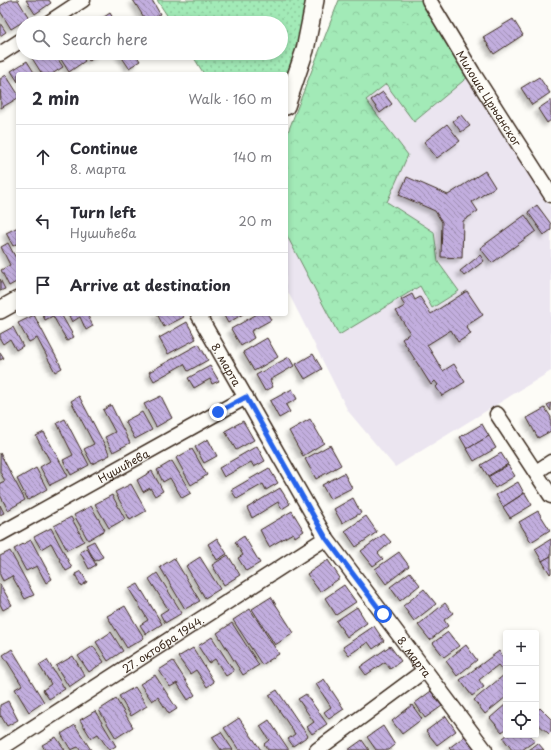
<!DOCTYPE html>
<html lang="en">
<head>
<meta charset="utf-8">
<style>
	:root { --surface:#fff; --page:#f7f7f7; --text:#2b2b33; --muted:#7c7c81; --line:#e1e1e2 }
	body { margin:0; font-family:"Playpen Sans",sans-serif; background:var(--page); color:var(--text) }
	.controls { position:absolute; right:12px; bottom:12px; display:grid; overflow:hidden; border-radius:4px; box-shadow:0 2px 6px #0003 }
	.controls button { width:36px; height:36px; display:grid; place-items:center; padding:0; border:0; border-bottom:1px solid var(--line); background:var(--surface); color:var(--text); font:20px sans-serif }
	.stop { position:absolute; width:12px; height:12px; margin:-9px; border:3px solid #2563eb; border-radius:50%; background:#fff }
	.stop.end { background:#2563eb; border-color:#fff; box-shadow:0 1px 4px #0008 }
	.list { margin:0; padding:0; list-style:none }
	h2 { display:flex; justify-content:space-between; align-items:center; height:52px; margin:0; padding:0 16px; font-size:17px }
	h2 small { font-size:13px; font-weight:400; color:var(--muted) }
	.list li { display:grid; grid-template-columns:26px 1fr auto; gap:12px; align-items:center; box-sizing:border-box; height:64px; padding:0 16px; border-top:1px solid var(--line) }
	.list b { display:block; font-size:15px; white-space:nowrap }
	.list p { margin:0; font-size:13px; white-space:nowrap; color:var(--muted) }
	.list em { font-size:13px; font-style:normal; color:var(--muted) }
	.icon { flex:none; width:22px; height:22px; fill:none; stroke:currentColor; stroke-width:2; stroke-linecap:round; stroke-linejoin:round }
	.map { position:relative; flex:none; width:551px; height:750px; overflow:hidden }
	.search { position:absolute; background:var(--surface); box-shadow:0 2px 6px #0003; left:16px; top:16px; width:272px; height:44px; display:flex; align-items:center; gap:10px; box-sizing:border-box; padding:0 14px; border-radius:22px; color:var(--muted); font-size:15px }
	.panel { position:absolute; background:var(--surface); box-shadow:0 2px 6px #0003; left:16px; top:72px; width:272px; height:244px; border-radius:4px }
	.map>svg:first-child { display:block }
</style>
</head>
<body>
<div class="map">
<svg width="551" height="750" viewBox="0 0 551 750">
	<defs>
		<pattern id="grass-dots" width="8" height="8" patternUnits="userSpaceOnUse"><rect width="8" height="8" fill="#a2eab7"/><path d="M2 2h.1M6 6h.1" fill="none" stroke="#8cc99d" stroke-width="1.8" stroke-linecap="round"/></pattern>
		<pattern id="forest-crowns" width="20" height="18" patternUnits="userSpaceOnUse"><rect width="20" height="18" fill="#a2eab7"/><path d="M2 6a3 3 0 1 1 6 0M12 15a3 3 0 1 1 6 0" fill="none" stroke="#8cc99d"/></pattern>
		<pattern id="building-back-hatch" width="6" height="6" patternUnits="userSpaceOnUse"><rect width="6" height="6" fill="#c2aede"/><path d="M-1 5l2 2M0 0l6 6M5-1l2 2" fill="none" stroke="#9f8eb3"/></pattern>
		<filter id="shadow"><feDropShadow dx="-3.5" dy="3.5" stdDeviation="2" flood-color="#0004"/></filter>
	</defs>
	<rect width="100%" height="100%" fill="#fdfcf7"/>
	<filter id="ink" filterUnits="userSpaceOnUse"><feTurbulence type="fractalNoise" baseFrequency=".025" numOctaves="2"/><feDisplacementMap in="SourceGraphic" scale="8" xChannelSelector="R" yChannelSelector="G"/><feConvolveMatrix kernelMatrix="1 2 1 2 8 2 1 2 1" color-interpolation-filters="sRGB"/></filter>
	<g filter="url(#ink)">
		<path fill="#ebe5f0" d="M339,0L469,76L551,208V371L395,467L348,411L286,288V137Z"/>
		<path fill="url(#grass-dots)" stroke="#6e8a6a" d="M157,0H309L304,30L286,75L204,74L191,53H281V23H172Z"/>
		<path fill="url(#forest-crowns)" stroke="#6e8a6a" d="M339,0H423L469,76L414,122L386,84L366,100L408,155L387,202L434,232L438,262L459,291L432,308L420,286L339,335L286,234V137Z"/>
		<g fill="url(#building-back-hatch)" stroke="#3b2a1e" filter="url(#shadow)">
			<path d="M10,0H18L29,18L11,29L0,11V6Z"/>
			<path d="M26,0H49L51,3L35,14Z"/>
			<path d="M133,0H152L160,14L147,22Z"/>
			<path d="M110,13L116,23H95Z"/>
			<path d="M513,19L523,35L494,54L483,37Z"/>
			<path d="M0,23L6,32L0,36Z"/>
			<path d="M40,53H54L63,67L52,74H42L32,58Z"/>
			<path d="M57,53H80L85,61L69,72Z"/>
			<path d="M84,53H101L89,61Z"/>
			<path d="M119,53H135L140,61L129,68Z"/>
			<path d="M27,61L35,74H18V82L11,71Z"/>
			<path d="M6,75L18,94V98L1,108L0,79Z"/>
			<path d="M539,77L550,93L532,105L521,88Z"/>
			<path d="M383,92L392,104L380,113L371,100Z"/>
			<path d="M551,100V120L547,123L538,109Z"/>
			<path d="M461,115L470,126L461,132L453,121Z"/>
			<path d="M447,124L460,141L437,158L424,142Z"/>
			<path d="M485,171L495,187L472,202L478,211L463,221L462,258L441,257L442,222L435,211L399,195L407,177L448,195Z"/>
			<path d="M537,205L551,224V230L544,235L528,212Z"/>
			<path d="M525,215L536,231L492,263L480,248Z"/>
			<path d="M18,227V243L13,246L6,233Z"/>
			<path d="M8,243L18,262V281L9,286L1,270L10,265L1,247Z"/>
			<path d="M480,255L484,261L464,276L460,271Z"/>
			<path d="M0,279L5,289L0,291Z"/>
			<path d="M467,291L483,315L466,326L471,334L458,342L451,330L427,345L443,371L454,364L465,382L442,396L436,387L438,385L435,381L431,385L402,339L410,333L396,311L405,306L401,300L412,294L415,300L420,297L431,314Z"/>
			<path d="M42,314H61L74,337L67,341L53,316L45,320Z"/>
			<path d="M68,314H87L93,326L86,330L80,317L72,322Z"/>
			<path d="M157,314H182L184,317L164,327Z"/>
			<path d="M223,314H243L228,323Z"/>
			<path d="M257,314H268L271,320L251,331L254,338L241,346L231,329Z"/>
			<path d="M34,315L62,368L55,372L37,338L29,342L18,323Z"/>
			<path d="M187,322L196,339L168,354L159,338Z"/>
			<path d="M13,327L23,346L16,350L10,339L3,344L0,339V334Z"/>
			<path d="M267,338L278,357L254,371L243,352Z"/>
			<path d="M199,344L208,360L188,371L184,364L154,381L149,372Z"/>
			<path d="M0,352L4,358L0,360Z"/>
			<path d="M313,354L322,369L305,379L296,364Z"/>
			<path d="M289,357L294,366L270,380L273,387L265,391L256,375Z"/>
			<path d="M210,366L219,381L212,384L210,379L194,388L188,378Z"/>
			<path d="M292,389L297,399L286,405L290,412L279,418L270,401Z"/>
			<path d="M79,396L110,455L92,464L84,449L94,444L71,401Z"/>
			<path d="M161,396L172,418L156,427L144,404Z"/>
			<path d="M551,403V411L547,405Z"/>
			<path d="M111,405L130,443L113,452L105,437L115,432L103,410Z"/>
			<path d="M545,408L551,417V431L538,438L527,418Z"/>
			<path d="M142,412L152,430L135,439L125,421Z"/>
			<path d="M65,419L89,465L71,475L63,460L73,455L57,423Z"/>
			<path d="M310,419L324,443L303,456L289,431Z"/>
			<path d="M243,421L254,440L236,450L225,431Z"/>
			<path d="M482,424L489,436L467,449L460,437Z"/>
			<path d="M44,432L68,476L50,485L40,467L50,461L36,436Z"/>
			<path d="M489,436L496,448L474,461L467,449Z"/>
			<path d="M208,439L217,456L204,463L195,447Z"/>
			<path d="M330,445L341,465L316,479L305,459Z"/>
			<path d="M257,446L265,461L254,467L251,462L224,477L219,468Z"/>
			<path d="M192,449L207,475L191,485L176,458Z"/>
			<path d="M0,453L25,500L8,510L0,495V483L5,481L0,472Z"/>
			<path d="M501,453L508,464L488,476L481,465Z"/>
			<path d="M172,461L191,493L182,498L170,478L163,482L157,470Z"/>
			<path d="M508,465L515,476L495,488L488,477Z"/>
			<path d="M36,468L47,489L28,500L17,479Z"/>
			<path d="M269,468L278,483L266,490L263,484L237,499L231,490Z"/>
			<path d="M152,471L163,491L155,496L150,488L143,492L137,480Z"/>
			<path d="M344,473L352,488L330,499L322,485Z"/>
			<path d="M518,482L524,493L503,507L496,495Z"/>
			<path d="M131,484L146,511L130,520L115,492Z"/>
			<path d="M280,488L290,504L282,509L278,502L252,518L247,508Z"/>
			<path d="M525,493L532,505L510,518L503,507Z"/>
			<path d="M112,495L125,519L109,528L95,504Z"/>
			<path d="M353,498L361,513L342,523L334,509Z"/>
			<path d="M0,505L4,513L0,515Z"/>
			<path d="M91,506L105,530L88,540L74,515Z"/>
			<path d="M292,511L304,531L295,537L293,533L269,547L260,530Z"/>
			<path d="M538,511L550,530L531,542L519,522Z"/>
			<path d="M366,516L377,532L356,547L345,531Z"/>
			<path d="M71,517L84,541L67,550L54,526Z"/>
			<path d="M51,528L72,568L66,571L51,543L41,549L34,537Z"/>
			<path d="M384,534L391,542L378,553L383,559L373,566L361,551Z"/>
			<path d="M244,536L260,563L246,571L238,558L243,555L235,542Z"/>
			<path d="M217,538L227,554L217,560L208,544Z"/>
			<path d="M551,539V556L542,561L535,549Z"/>
			<path d="M31,540L52,579L46,583L37,566L26,571L14,549Z"/>
			<path d="M94,541L103,557L95,561L86,545Z"/>
			<path d="M87,548L96,565L89,569L80,552Z"/>
			<path d="M10,551L34,595L25,599L12,576L3,581L0,575V556Z"/>
			<path d="M399,552L409,566L386,584L375,569Z"/>
			<path d="M228,555L240,575L224,585L212,565Z"/>
			<path d="M551,556V573L550,574L542,561Z"/>
			<path d="M200,557L220,589L205,598L186,566Z"/>
			<path d="M174,558L200,601L185,609L160,567Z"/>
			<path d="M328,560L340,578L320,592L307,574Z"/>
			<path d="M81,571L87,582L81,586L75,574Z"/>
			<path d="M410,572L420,585L400,601L390,587Z"/>
			<path d="M157,573L182,613L165,623L160,614L168,609L149,579Z"/>
			<path d="M0,584L12,605L3,610L0,604Z"/>
			<path d="M138,584L162,624L146,634L140,625L148,620L129,589Z"/>
			<path d="M344,585L356,602L336,615L325,598Z"/>
			<path d="M424,589L436,604L414,621L403,606Z"/>
			<path d="M271,597L294,633L275,645L252,609Z"/>
			<path d="M445,603L453,613L444,620L448,626L430,640L418,625Z"/>
			<path d="M125,606L144,638L127,648L107,616Z"/>
			<path d="M357,607L367,623L347,637L336,621Z"/>
			<path d="M250,609L279,654L262,665L233,620Z"/>
			<path d="M232,623L259,665L243,675L217,633Z"/>
			<path d="M374,626L384,641L373,649L368,642L349,655L343,647Z"/>
			<path d="M111,632L123,651L108,661L96,642Z"/>
			<path d="M448,632L459,646L444,657L433,643Z"/>
			<path d="M212,637L234,671L226,676L215,659L209,663L198,646Z"/>
			<path d="M466,645L477,660L457,676L446,661Z"/>
			<path d="M93,646L104,662L89,672L78,656Z"/>
			<path d="M390,646L401,661L390,669L385,662L366,675L360,667Z"/>
			<path d="M193,648L214,682L207,687L196,670L190,674L178,657Z"/>
			<path d="M12,649L44,702L29,712L15,689L22,685L3,655Z"/>
			<path d="M499,651L506,661V669L503,671L498,665L479,680L484,687L472,696L460,680Z"/>
			<path d="M73,656L85,676L69,687L56,666Z"/>
			<path d="M47,660L65,689L49,699L43,690L51,684L39,665Z"/>
			<path d="M173,661L195,695L188,700L177,683L170,687L159,670Z"/>
			<path d="M505,674L506,697L485,714L474,700Z"/>
			<path d="M155,675L177,709L169,714L158,697L152,701L140,684Z"/>
			<path d="M324,679L344,709L329,719L324,712L331,707L316,684Z"/>
			<path d="M135,687L147,706L131,716L119,696Z"/>
			<path d="M277,690L308,736L293,746L288,739L295,734L269,695Z"/>
			<path d="M431,691L442,706L425,718L415,703Z"/>
			<path d="M306,694L327,724L312,734L307,727L314,722L298,699Z"/>
			<path d="M116,699L133,727L116,738L99,710Z"/>
			<path d="M8,701L18,720L7,726L1,716L0,717V705Z"/>
			<path d="M506,704V729L502,732L490,718Z"/>
			<path d="M412,705L422,719L402,734L392,721Z"/>
			<path d="M540,708L551,719V732L549,734L536,722V712Z"/>
			<path d="M95,711L116,746L109,750L98,734L91,738L80,720Z"/>
			<path d="M446,716L456,731L437,745L426,731Z"/>
			<path d="M239,718L261,750H239L224,728Z"/>
			<path d="M269,720L289,750H268L264,744L269,740L260,726Z"/>
			<path d="M75,725L91,750H80L78,747L71,750L61,734Z"/>
			<path d="M383,726L395,745L389,750H376L367,737Z"/>
			<path d="M221,732L233,750H221L212,737Z"/>
			<path d="M507,735H530L535,741L522,750H512L503,738Z"/>
			<path d="M465,736L476,750H451L449,748Z"/>
			<path d="M56,737L65,750H45L42,745Z"/>
			<path d="M362,740L369,750H348Z"/>
			<path d="M538,743L544,750H529Z"/>
		</g>
		<g fill="none" stroke-linecap="round" stroke-linejoin="round">
			<g stroke="#3b2a1e" stroke-width="17">
				<g id="minor">
					<path id="s1" d="M429,0L473,73L551,195"/>
					<path d="M48,23L83,0"/>
					<path d="M0,54L23,39"/>
					<path id="s2" d="M198,314L326,538L485,750"/>
					<path d="M497,414L551,496"/>
					<path d="M536,472L551,462"/>
					<path id="s3" d="M0,534L246,397"/>
					<path id="s4" d="M0,749L326,538"/>
					<path d="M317,750L425,670"/>
				</g>
			</g>
			<g stroke="#3b2a1e" stroke-width="20">
				<g id="tertiary">
					<path d="M286,106L305,50L315,0"/>
					<path d="M0,310L18,300"/>
				</g>
			</g>
			<use href="#minor" stroke="#fdfcf7" stroke-width="14"/>
			<use href="#tertiary" stroke="#fdfcf7" stroke-width="17"/>
		</g>
	</g>
	<g fill="none" stroke-linecap="round" stroke-linejoin="round" filter="url(#ink)">
		<path stroke="#2563eb" stroke-width="5" d="M218,412L246,397L326,538L383,614"/>
	</g>
	<g text-anchor="middle" dominant-baseline="central" stroke-width="4" stroke-linejoin="round" paint-order="stroke">
		<g font-size="11" fill="#3b2a1e" stroke="#fdfcf7">
			<text stroke="none"><textPath href="#s1" startOffset="115">Милоша Црњанског</textPath></text>
			<text stroke="none"><textPath href="#s2" startOffset="58">8. марта</textPath></text>
			<text stroke="none"><textPath href="#s3" startOffset="141">Нушићева</textPath></text>
			<text stroke="none"><textPath href="#s4" startOffset="194">27. октобра 1944.</textPath></text>
			<text stroke="none"><textPath href="#s2" startOffset="406">8. марта</textPath></text>
		</g>
	</g>
</svg>
<div class="controls">
<button>+</button>
<button>−</button>
<button><svg class="icon" aria-label="locate" viewBox="0 0 24 24"><circle cx="12" cy="12" r="6"/><path d="M12 2v4M12 18v4M2 12h4M18 12h4"/></svg></button>
</div>
<div class="stop" style="left:383px;top:614px"></div>
<div class="stop end" style="left:218px;top:412px"></div>
<div class="search"><svg class="icon" aria-label="search" viewBox="0 0 24 24"><circle cx="10" cy="10" r="6"/><path d="M15 15l6 6"/></svg>Search here</div>
<section class="panel">
<h2>2 min<small>Walk · 160 m</small></h2>
<ul class="list">
<li><svg class="icon" aria-label="ahead" viewBox="0 0 24 24"><path d="M12 20V5M6 11l6-6 6 6"/></svg><div><b>Continue</b><p>8. марта</p></div><em>140 m</em></li>
<li><svg class="icon" aria-label="left" viewBox="0 0 24 24"><path d="M17 20v-9H6M10 6l-5 5 5 5"/></svg><div><b>Turn left</b><p>Нушићева</p></div><em>20 m</em></li>
<li><svg class="icon" aria-label="arrive" viewBox="0 0 24 24"><path d="M6 21V4h12l-3 4 3 4H6"/></svg><div><b>Arrive at destination</b></div></li>
</ul>
</section>
</div>
</body>
</html>
